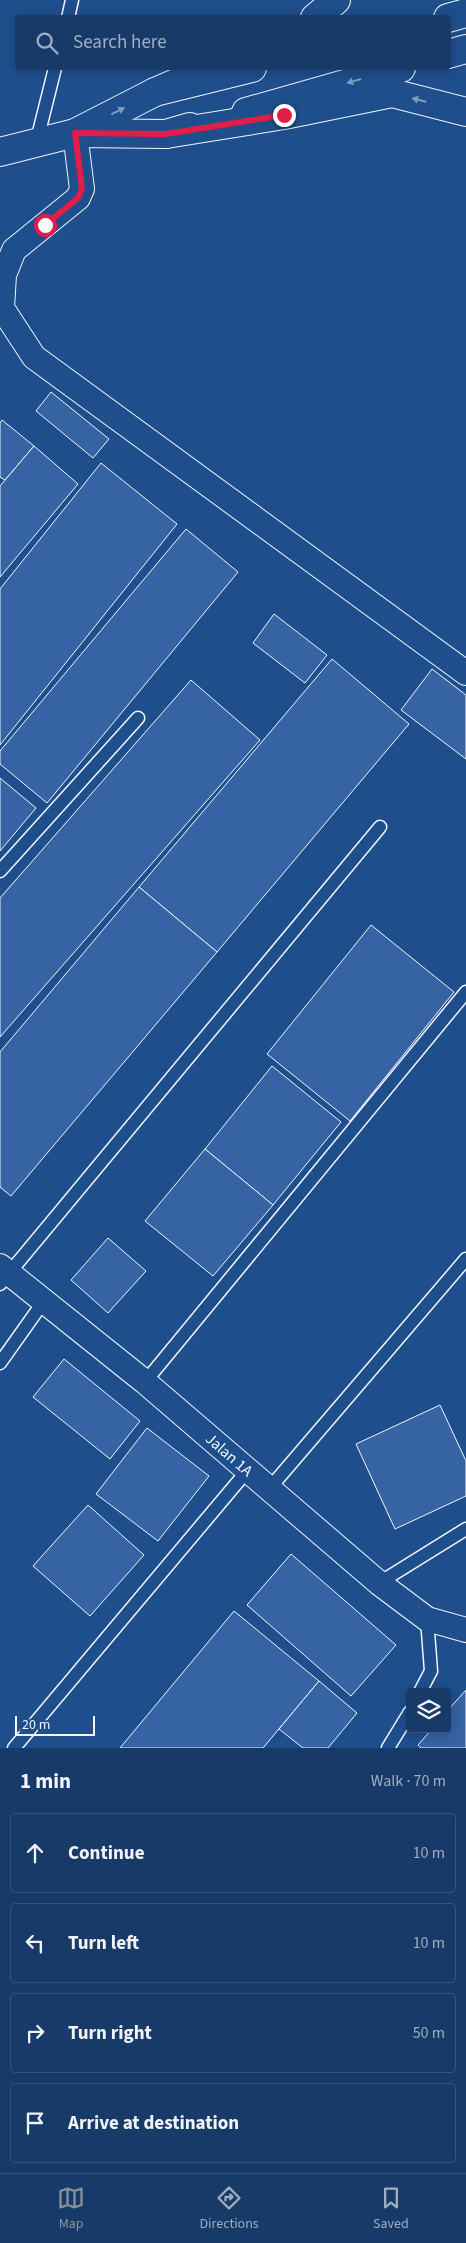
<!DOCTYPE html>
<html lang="en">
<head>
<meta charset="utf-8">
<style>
	:root { --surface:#173a69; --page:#20416f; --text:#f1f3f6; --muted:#9eadc0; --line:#36547d; --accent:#8c9099 }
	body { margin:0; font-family:"Source Sans 3",sans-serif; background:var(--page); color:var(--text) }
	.controls { position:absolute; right:15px; bottom:15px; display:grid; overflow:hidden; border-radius:5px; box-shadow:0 2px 12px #0003 }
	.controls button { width:45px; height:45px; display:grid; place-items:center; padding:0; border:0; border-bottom:1px solid var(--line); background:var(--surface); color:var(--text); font:25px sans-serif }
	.scale { position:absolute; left:15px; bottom:12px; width:80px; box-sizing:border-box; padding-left:5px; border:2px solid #f2f6ff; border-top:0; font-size:14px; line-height:18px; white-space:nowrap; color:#f2f6ff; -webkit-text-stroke:4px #1f4e8c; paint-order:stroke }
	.stop { position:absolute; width:15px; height:15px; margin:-11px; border:4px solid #e11d48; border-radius:50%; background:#fff }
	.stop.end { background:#e11d48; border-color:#fff; box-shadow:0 1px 5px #0008 }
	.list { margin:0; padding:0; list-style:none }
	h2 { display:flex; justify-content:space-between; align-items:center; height:65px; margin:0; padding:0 20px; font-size:21px }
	h2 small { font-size:16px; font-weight:400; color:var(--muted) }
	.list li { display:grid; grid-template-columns:32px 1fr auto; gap:15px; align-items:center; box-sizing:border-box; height:80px; margin:0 10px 10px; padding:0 10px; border:1px solid var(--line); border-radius:5px }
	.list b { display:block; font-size:19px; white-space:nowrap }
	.list em { font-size:16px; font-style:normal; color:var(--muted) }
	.icon { flex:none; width:28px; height:28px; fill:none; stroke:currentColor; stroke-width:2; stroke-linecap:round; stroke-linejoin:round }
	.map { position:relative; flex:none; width:466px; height:1748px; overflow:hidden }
	.search { position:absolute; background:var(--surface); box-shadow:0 2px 12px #0003; left:15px; right:15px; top:15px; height:55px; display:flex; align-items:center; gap:12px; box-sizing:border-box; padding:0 18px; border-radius:5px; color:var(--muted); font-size:19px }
	.sheet { height:425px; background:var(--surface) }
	nav { display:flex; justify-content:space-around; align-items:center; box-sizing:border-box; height:70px; border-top:1px solid var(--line); background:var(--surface); font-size:14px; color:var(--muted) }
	nav a { display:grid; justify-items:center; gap:2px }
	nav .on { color:var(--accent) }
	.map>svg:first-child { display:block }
</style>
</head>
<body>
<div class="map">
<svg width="466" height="1748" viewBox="0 0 466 1748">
	<rect width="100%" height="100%" fill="#1f4e8c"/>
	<g fill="#3563a3" stroke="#f2f6ff">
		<path d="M51,392L109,439L93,458L36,411Z"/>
		<path d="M2,420L34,446L5,480L0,477V423Z"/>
		<path d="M34,446L78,484L0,577V486Z"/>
		<path d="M101,463L177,524L0,745V589Z"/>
		<path d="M186,529L238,572L47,803L0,764V751Z"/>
		<path d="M274,614L327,655L305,683L253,643Z"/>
		<path d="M332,659L409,724L217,952L139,887Z"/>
		<path d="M432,669L466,695V759L401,710Z"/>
		<path d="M191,680L260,740L0,1037V898Z"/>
		<path d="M0,778L36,808L0,851Z"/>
		<path d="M139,887L217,952L11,1196L0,1187V1052Z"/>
		<path d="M371,925L454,992L350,1121L267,1054Z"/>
		<path d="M272,1066L341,1122L273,1205L205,1149Z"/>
		<path d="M205,1149L273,1205L213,1276L145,1221Z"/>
		<path d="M108,1238L146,1271L108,1313L71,1280Z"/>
		<path d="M64,1359L140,1421L110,1459L33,1397Z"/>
		<path d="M440,1405L466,1461V1496L395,1529L356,1444Z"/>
		<path d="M147,1428L209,1476L158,1541L96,1494Z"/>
		<path d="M88,1505L144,1555L90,1616L33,1566Z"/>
		<path d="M291,1554L396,1645L351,1696L247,1605Z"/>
		<path d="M234,1611L319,1681L263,1748H120Z"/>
		<path d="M319,1681L357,1713L328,1748H303L279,1729Z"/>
		<path d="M466,1690V1748H421L418,1745L432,1729H447V1711Z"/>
	</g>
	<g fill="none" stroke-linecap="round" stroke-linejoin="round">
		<g stroke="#f2f6ff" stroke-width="15">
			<g id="lane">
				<path d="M68,18L72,0"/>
				<path d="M36,144L55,68"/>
				<path d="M0,871L138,718"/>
				<path d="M0,1284L380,827"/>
				<path d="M0,1363L44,1301"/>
				<path d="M145,1382L466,992"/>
				<path d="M269,1489L466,1259"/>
				<path d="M379,1583L466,1529"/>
				<path d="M420,1692L431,1671L427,1619"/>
				<path d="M14,1748L247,1471"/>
				<path d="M388,1748L410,1712"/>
			</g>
		</g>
		<g stroke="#f2f6ff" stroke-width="26">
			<g id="street">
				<path d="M75,133L82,189L78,198L14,250L4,275L2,308L34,357L466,673"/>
				<path d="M0,1266L145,1382L379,1583L427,1619L466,1630"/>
			</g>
		</g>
		<g stroke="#f2f6ff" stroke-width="30">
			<g id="secondary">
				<path d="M448,18L466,13"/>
				<path d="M448,54L466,49"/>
				<path d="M246,112L401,68"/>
				<path d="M75,133L166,134L190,127"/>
				<path d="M0,152L75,133L155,92L252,68"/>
			</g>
		</g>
		<g stroke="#f2f6ff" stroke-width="30">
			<g id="primary">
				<path d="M315,18L336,0"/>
				<path d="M155,92L210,68"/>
				<path d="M166,134L284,115L392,93L466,112"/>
			</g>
		</g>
		<use href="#lane" stroke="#1f4e8c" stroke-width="12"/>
		<use href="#street" stroke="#1f4e8c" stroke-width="24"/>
		<use href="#secondary" stroke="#1f4e8c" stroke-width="28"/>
		<use href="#primary" stroke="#1f4e8c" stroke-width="28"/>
	</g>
	<defs><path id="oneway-solid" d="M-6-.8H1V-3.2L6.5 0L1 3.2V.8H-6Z" transform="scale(1.25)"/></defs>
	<g fill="#7e9ac0">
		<use href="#oneway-solid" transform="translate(354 81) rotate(164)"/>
		<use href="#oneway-solid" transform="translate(419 100) rotate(-166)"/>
		<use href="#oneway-solid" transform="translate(118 111) rotate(-27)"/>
	</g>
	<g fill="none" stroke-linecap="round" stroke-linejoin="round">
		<path stroke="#e11d48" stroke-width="6" d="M45,225L78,198L82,188L75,133L166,134L284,115"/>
	</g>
	<g text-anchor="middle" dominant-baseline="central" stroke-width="4" stroke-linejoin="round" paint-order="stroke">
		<g font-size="16" fill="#f2f6ff" stroke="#1f4e8c">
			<text transform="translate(229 1455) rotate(41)">Jalan 1A</text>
		</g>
	</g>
</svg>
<div class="controls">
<button><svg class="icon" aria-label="layers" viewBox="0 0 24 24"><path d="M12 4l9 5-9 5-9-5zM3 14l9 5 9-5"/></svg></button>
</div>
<div class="scale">20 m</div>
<div class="stop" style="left:45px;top:225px"></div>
<div class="stop end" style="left:284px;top:115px"></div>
<div class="search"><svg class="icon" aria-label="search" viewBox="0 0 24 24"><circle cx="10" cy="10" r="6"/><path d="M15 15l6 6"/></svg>Search here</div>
</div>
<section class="sheet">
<h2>1 min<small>Walk · 70 m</small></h2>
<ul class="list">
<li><svg class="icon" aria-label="ahead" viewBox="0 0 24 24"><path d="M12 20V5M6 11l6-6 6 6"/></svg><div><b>Continue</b></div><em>10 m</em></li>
<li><svg class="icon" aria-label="left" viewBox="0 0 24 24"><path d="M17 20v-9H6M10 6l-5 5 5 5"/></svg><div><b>Turn left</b></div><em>10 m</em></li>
<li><svg class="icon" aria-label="right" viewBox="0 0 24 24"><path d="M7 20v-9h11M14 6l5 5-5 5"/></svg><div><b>Turn right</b></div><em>50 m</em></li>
<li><svg class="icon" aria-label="arrive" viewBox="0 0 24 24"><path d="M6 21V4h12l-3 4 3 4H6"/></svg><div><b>Arrive at destination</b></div></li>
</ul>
</section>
<nav>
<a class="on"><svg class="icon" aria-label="map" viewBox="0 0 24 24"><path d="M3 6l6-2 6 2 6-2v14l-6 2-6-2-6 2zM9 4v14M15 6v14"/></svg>Map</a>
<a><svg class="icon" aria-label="directions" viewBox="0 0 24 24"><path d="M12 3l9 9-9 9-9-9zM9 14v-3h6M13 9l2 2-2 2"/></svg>Directions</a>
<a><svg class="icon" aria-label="saved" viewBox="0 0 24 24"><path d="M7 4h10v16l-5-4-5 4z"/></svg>Saved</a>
</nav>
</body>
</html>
